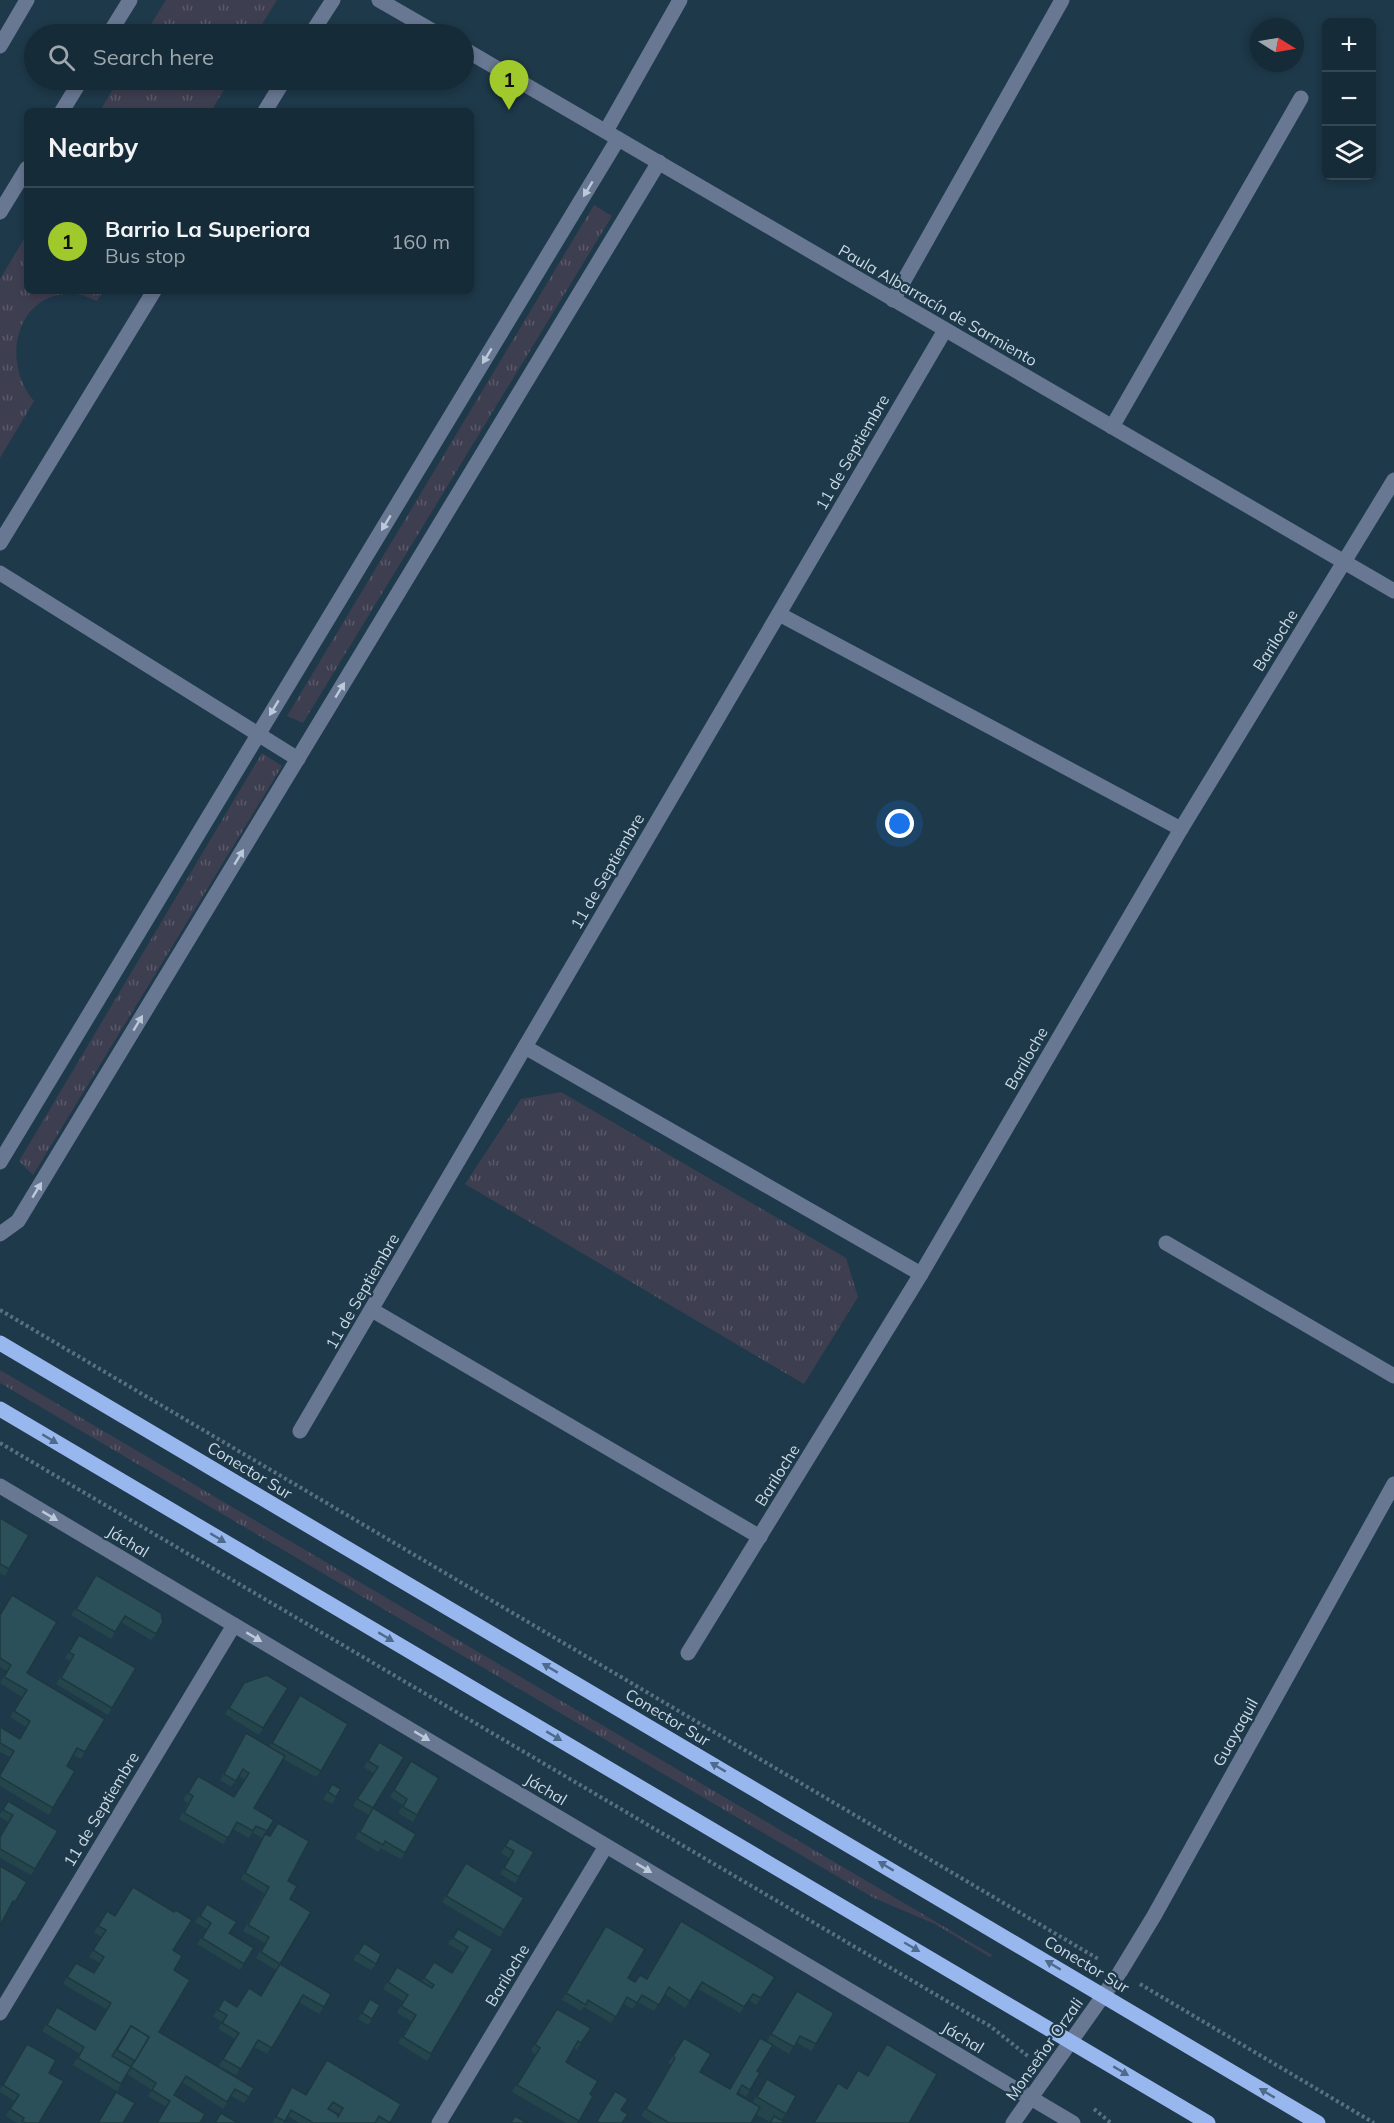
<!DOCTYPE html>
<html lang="en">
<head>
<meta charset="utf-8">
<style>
	:root { --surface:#162b38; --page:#1f3340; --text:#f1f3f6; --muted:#9ea7ae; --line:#354753; --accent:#a0c92b }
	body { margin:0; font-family:Mulish,sans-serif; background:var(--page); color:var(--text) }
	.controls { position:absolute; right:18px; top:18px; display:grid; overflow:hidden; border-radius:9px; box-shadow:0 3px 9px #0003 }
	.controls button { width:54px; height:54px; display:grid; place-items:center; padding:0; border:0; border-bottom:2px solid var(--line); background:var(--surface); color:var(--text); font:30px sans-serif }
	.compass { position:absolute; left:1250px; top:18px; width:54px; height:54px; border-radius:50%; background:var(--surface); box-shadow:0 3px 9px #0003; rotate:101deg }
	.you { position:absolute; left:900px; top:824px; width:21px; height:21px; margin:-15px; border:4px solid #fff; border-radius:50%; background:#1a73e8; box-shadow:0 0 0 9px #1a73e833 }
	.badge { display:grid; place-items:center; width:39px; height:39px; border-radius:50%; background:var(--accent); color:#111; font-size:20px; font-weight:700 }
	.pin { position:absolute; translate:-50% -50px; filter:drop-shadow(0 2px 3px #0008) }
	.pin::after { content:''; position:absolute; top:32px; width:21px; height:18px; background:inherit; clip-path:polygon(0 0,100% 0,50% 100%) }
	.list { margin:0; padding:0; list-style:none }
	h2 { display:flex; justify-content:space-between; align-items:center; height:78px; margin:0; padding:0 24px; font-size:26px }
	h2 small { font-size:20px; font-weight:400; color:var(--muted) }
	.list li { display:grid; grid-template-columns:39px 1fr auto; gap:18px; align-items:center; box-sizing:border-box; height:108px; padding:0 24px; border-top:2px solid var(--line) }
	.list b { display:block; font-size:22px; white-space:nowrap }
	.list p { margin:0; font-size:20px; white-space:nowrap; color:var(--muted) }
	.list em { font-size:20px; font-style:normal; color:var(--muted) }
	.icon { flex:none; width:33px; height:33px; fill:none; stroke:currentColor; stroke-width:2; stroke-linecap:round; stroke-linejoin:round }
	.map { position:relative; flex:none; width:1394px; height:2123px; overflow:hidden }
	.search { position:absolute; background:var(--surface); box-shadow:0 3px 9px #0003; left:24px; top:24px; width:450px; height:66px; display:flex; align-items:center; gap:15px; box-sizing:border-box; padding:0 21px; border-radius:33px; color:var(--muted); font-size:22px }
	.panel { position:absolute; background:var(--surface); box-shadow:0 3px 9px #0003; left:24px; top:108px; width:450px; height:186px; border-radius:9px }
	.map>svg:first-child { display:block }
</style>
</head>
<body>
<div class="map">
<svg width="1394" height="2123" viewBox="0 0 1394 2123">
	<defs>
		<pattern id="grass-tufts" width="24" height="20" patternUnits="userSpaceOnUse" patternTransform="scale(1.5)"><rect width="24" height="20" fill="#3e3e51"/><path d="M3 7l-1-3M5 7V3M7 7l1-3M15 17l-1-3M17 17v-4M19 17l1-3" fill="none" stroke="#59596a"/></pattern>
	</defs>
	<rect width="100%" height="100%" fill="#1e394a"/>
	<g fill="url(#grass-tufts)">
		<path d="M166,0H277L256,34H145Z"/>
		<path d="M118,80H230L211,111H100Z"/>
		<path d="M594,205L612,216L303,723L287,716Z"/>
		<path d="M27,234V291H103L97,301C90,298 82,294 75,294C16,290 0,362 34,401L0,458V279Z"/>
		<path d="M262,753L282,766L33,1175L19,1161Z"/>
		<path d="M561,1092L846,1258L858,1297L804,1384L465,1184L521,1099Z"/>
		<path d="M0,1370L992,1955L990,1957L935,1924L874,1898L0,1383Z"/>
	</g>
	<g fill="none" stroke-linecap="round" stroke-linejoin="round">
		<g stroke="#59707f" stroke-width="4" stroke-dasharray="3 3" stroke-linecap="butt">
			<path d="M0,1310L1100,1960"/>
			<path d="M0,1443L967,2013L990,2026L1029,2057"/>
			<path d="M1140,1984L1374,2123"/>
			<path d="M1094,2109L1111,2123"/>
		</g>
		<g stroke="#687792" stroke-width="15">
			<path d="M379,0L438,34"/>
			<path d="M109,34L130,0"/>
			<path d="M311,34L333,0"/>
			<path d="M0,46L27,0"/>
			<path d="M464,49L1394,591"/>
			<path d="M62,111L81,80"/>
			<path d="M265,111L284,80"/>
			<path d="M606,131L680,0"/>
			<path d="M0,212L27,168"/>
			<path d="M893,300L1062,0"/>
			<path d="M1112,427L1301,98"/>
			<path d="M0,543L154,291"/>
			<path d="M0,573L298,759"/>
			<path d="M779,614L1181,829"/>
			<path d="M525,1047L921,1274"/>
			<path d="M0,1162L618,139"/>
			<path d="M0,1234L18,1221L659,162"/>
			<path d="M1166,1243L1394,1376"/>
			<path d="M372,1310L760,1537"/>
			<path d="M300,1431L945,330"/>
			<path d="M0,1486L1073,2123"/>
			<path d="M688,1653L921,1274L1181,829L1394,480"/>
			<path d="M0,2013L234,1625"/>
			<path d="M439,2123L606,1846"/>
			<path d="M1013,2123L1120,1972L1154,1916L1394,1484"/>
		</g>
		<g stroke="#99b7ef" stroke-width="15">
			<path d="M0,1343L1318,2123"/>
			<path d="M0,1409L1208,2123"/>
		</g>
	</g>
	<g fill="#25454d" fill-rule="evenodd">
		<path d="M0,1518L9,1569L5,1576L0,1573Z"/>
		<path d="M96,1575L156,1634L151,1640L121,1622L111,1639L71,1615Z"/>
		<path d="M12,1595L27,1673L85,1752L81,1759L73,1755L67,1766L53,1808L49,1815L0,1786V1774L10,1757L0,1752V1727L20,1738L26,1727L10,1717L22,1697L0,1683L7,1671L0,1667V1614Z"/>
		<path d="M79,1635L112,1708L108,1715L56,1684L70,1661L65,1658Z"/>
		<path d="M244,1683L263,1728L259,1735L225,1714Z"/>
		<path d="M300,1695L321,1771L316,1777L283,1759L254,1808L274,1820L262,1838L252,1832L249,1838L233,1829L223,1844L179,1819L188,1803L183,1800L198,1776L234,1796L244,1779L239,1776L231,1787L220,1780L241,1740L246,1733L269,1747Z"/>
		<path d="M379,1742L404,1757L373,1808L405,1853L401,1859L381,1848L378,1852L355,1838L369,1815L353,1806L373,1773L364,1767Z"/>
		<path d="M411,1761L417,1815L413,1822L398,1813L403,1805L390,1797Z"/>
		<path d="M332,1784L336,1797L332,1804L323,1799Z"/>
		<path d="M8,1801L35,1869L31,1875L0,1858V1836L8,1822L0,1817V1814Z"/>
		<path d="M278,1823L288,1881L290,1899L280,1964L324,2007L319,2014L299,2002L267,2054L254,2047L236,2075L219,2066L235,2039L218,2029L222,2022L213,2016L224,1999L236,2007L249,1988L261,1995L276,1970L256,1958L265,1943L243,1931L264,1893L241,1879L261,1841L265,1834L269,1836Z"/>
		<path d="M510,1838L519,1877L515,1883L500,1874L509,1858L501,1853Z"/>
		<path d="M466,1863L504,1930L500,1937L442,1902Z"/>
		<path d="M207,1904L229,1933L254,1948L240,1970L197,1944L207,1929L195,1922Z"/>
		<path d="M107,1911L173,1950L174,1970L159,2032L254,2088L244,2103L231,2096L223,2109L182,2082L174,2095L200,2123H156L166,2107L148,2096L152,2090L127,2074L117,2091L73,2065L80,2054L42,2031L57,2007L94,2030L106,2009L63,1984L76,1963L93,1973L100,1963L89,1957L101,1937L94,1932Z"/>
		<path d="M681,1921L775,1977L756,2005L749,2000L740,2013L698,1989L685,2008L665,1994L654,2011L638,2002L632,2009L623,2003L611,2023L584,2007L581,2011L562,2000L606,1926L628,1978L635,1982L640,1975L646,1978Z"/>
		<path d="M458,1929L493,1949L427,2061L398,2043L411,2021L397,2013L403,2001L383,1989L397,1967L421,1982L434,1962L451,1973L464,1953L448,1944Z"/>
		<path d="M364,1943L376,1964L371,1970L353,1960Z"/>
		<path d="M797,1991L816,2044L811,2051L796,2042L789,2054L767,2041Z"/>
		<path d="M370,1999L372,2019L368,2025L358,2019Z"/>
		<path d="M557,2009L591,2028L577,2050L574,2048L566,2062L590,2094L593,2096L577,2123H566L512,2092L535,2054L531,2050Z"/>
		<path d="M684,2038L700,2072L729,2089L760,2038L757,2071L750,2090L746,2097L738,2092L737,2094L752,2103L767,2079L786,2114L781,2120L786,2123H769L770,2122L756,2114L751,2123H653L641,2116L671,2064L668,2063Z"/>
		<path d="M27,2044L49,2073L39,2123H17L6,2116L14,2101L0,2092V2089Z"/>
		<path d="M327,2060L390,2123H299L288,2116L283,2123H272L292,2087L306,2095ZM329,2108L339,2114L338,2116L328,2109Z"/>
	</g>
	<g fill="#2b505a" stroke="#1e383f" stroke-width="1.5" fill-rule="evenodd">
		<path d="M0,1518L29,1535L9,1569L0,1564Z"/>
		<path d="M96,1575L161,1613L163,1622L156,1634L125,1616L115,1632L76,1609Z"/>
		<path d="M12,1595L57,1622L27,1673L105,1719L85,1752L77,1748L67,1766L75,1771L53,1808L0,1777V1775L14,1751L0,1743V1727L20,1739L30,1721L14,1711L27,1690L4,1677L11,1665L0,1658V1615Z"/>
		<path d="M79,1635L136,1668L112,1708L61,1678L74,1655L69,1652Z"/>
		<path d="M267,1675L288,1688L263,1728L229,1708L244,1683Z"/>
		<path d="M300,1695L348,1724L321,1771L272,1743Z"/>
		<path d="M246,1733L285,1756L254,1808L274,1820L267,1831L256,1826L253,1831L237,1822L228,1838L184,1813L193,1796L188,1793L198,1776L234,1797L249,1773L243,1769L236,1781L224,1774Z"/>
		<path d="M379,1742L404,1757L373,1808L357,1799L378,1767L368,1761Z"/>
		<path d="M411,1761L439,1778L417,1815L403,1807L407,1799L394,1790Z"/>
		<path d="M332,1784L341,1789L336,1797L328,1792Z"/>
		<path d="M8,1801L58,1831L35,1869L0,1849V1837L13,1815L3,1810Z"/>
		<path d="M373,1808L416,1834L405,1853L385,1841L383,1845L360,1832Z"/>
		<path d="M278,1823L309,1841L288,1881L297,1886L290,1899L311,1912L280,1964L261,1952L269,1937L248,1925L269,1887L245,1873L265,1834L270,1836Z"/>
		<path d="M510,1838L534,1852L519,1877L504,1868L514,1851L505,1846Z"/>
		<path d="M466,1863L524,1898L504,1930L446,1896Z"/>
		<path d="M0,1866L27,1882L15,1902L13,1901L0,1926Z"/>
		<path d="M133,1887L174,1912L176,1910L192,1920L173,1950L182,1956L174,1970L190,1980L159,2032L254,2088L249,2097L235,2089L227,2102L186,2076L174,2095L205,2114L200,2123H157L170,2101L152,2090L156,2083L131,2067L121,2084L78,2058L84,2047L47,2025L57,2007L95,2030L111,2003L67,1977L76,1963L94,1973L104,1957L93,1950L106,1930L98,1926L107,1911L115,1916ZM131,2026L149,2037L131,2067L112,2056Z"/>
		<path d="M207,1904L237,1922L229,1933L254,1948L244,1964L202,1938L211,1923L200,1916Z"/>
		<path d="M681,1921L775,1977L761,1998L753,1994L744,2007L702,1982L690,2001L669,1987L659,2005L642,1995L637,2003L627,1997L616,2017L588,2000L586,2005L566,1993L606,1926L645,1949L628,1978L635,1982L640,1975L647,1979Z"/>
		<path d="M458,1929L493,1949L431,2054L403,2037L416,2015L401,2006L408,1995L388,1982L397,1967L432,1988L434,1985L424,1978L434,1962L452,1973L468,1947L453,1938Z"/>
		<path d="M364,1943L381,1954L376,1964L358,1953Z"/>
		<path d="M280,1964L331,1994L324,2007L303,1995L272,2048L258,2040L241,2069L223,2059L239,2033L222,2023L227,2015L218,2010L224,1999L237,2007L249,1988L261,1996Z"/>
		<path d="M797,1991L834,2013L816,2044L800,2036L794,2047L771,2034Z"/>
		<path d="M370,1999L380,2005L372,2019L362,2013Z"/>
		<path d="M557,2009L591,2028L581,2043L578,2041L566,2062L598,2081L590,2094L593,2096L579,2121L517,2085L540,2048L535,2044Z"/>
		<path d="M131,2026L149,2037L135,2061L117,2050Z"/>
		<path d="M684,2038L711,2054L700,2072L730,2089L760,2038L773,2045L757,2071L760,2073L750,2090L742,2085L737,2094L760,2107L751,2123H669L646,2109L675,2058L673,2056Z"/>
		<path d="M27,2044L56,2060L49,2073L64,2081L39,2123H26L22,2121L24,2118L10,2109L19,2095L3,2085Z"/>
		<path d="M887,2044L937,2074L909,2123H814L838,2083L847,2089L858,2070L868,2076Z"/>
		<path d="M327,2060L401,2104L390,2123L379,2116L375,2123H312V2122L291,2110L285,2121L276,2117L292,2087L306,2095ZM333,2102L343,2108L338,2117L337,2114L328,2109Z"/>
		<path d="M767,2079L796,2096L786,2114L757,2097Z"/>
		<path d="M615,2091L628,2099L621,2110L628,2114L622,2123H600L597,2121Z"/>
		<path d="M116,2092L135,2103L123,2123H98Z"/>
		<path d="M221,2113L238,2123H215Z"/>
		<path d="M515,2116L527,2123H511Z"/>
		<path d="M774,2116L786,2123H770Z"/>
	</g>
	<defs><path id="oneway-solid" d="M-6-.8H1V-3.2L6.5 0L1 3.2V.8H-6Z" transform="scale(1.5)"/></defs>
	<g fill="#bbcad9">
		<use href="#oneway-solid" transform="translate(588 189) rotate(121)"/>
		<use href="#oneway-solid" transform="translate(487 356) rotate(121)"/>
		<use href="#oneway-solid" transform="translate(386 523) rotate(121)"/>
		<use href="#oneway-solid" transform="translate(340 690) rotate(-59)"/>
		<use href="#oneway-solid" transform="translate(274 708) rotate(121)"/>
		<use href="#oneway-solid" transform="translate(239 857) rotate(-59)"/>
		<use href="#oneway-solid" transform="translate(138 1023) rotate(-59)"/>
		<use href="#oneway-solid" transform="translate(37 1190) rotate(-59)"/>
		<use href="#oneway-solid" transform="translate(50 1516) rotate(31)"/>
		<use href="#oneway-solid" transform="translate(254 1637) rotate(31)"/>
		<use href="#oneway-solid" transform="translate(422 1736) rotate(31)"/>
		<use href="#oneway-solid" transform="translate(644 1868) rotate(31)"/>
	</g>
	<g fill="#4f6b8c">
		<use href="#oneway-solid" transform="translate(50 1439) rotate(31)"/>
		<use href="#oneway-solid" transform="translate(218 1538) rotate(31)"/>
		<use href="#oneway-solid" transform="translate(386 1637) rotate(31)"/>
		<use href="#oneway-solid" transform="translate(550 1668) rotate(-149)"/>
		<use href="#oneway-solid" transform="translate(554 1736) rotate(31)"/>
		<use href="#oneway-solid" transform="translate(718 1767) rotate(-149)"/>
		<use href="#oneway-solid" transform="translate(886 1866) rotate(-149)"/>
		<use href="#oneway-solid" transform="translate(912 1947) rotate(30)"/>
		<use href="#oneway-solid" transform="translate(1053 1965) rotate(-149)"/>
		<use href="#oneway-solid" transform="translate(1121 2071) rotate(31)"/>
		<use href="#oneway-solid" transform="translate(1267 2093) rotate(-149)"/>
	</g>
	<g text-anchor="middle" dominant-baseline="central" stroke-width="4.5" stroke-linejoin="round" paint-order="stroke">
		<g font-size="16" fill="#cad9e5" stroke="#1e394a">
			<text transform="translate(938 305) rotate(30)">Paula Albarracín de Sarmiento</text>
			<text transform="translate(852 452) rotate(-60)">11 de Septiembre</text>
			<text transform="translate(1275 640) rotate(-58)">Bariloche</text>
			<text transform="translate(607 871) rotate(-60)">11 de Septiembre</text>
			<text transform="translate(1026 1058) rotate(-60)">Bariloche</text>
			<text transform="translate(362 1291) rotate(-60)">11 de Septiembre</text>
			<text transform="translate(250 1470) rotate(31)">Conector Sur</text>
			<text transform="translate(777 1475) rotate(-58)">Bariloche</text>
			<text transform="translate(128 1541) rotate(31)">Jáchal</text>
			<text transform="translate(668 1717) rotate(31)">Conector Sur</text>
			<text transform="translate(1235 1732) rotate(-61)">Guayaquil</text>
			<text transform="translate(546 1789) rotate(31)">Jáchal</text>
			<text transform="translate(101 1809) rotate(-59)">11 de Septiembre</text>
			<text transform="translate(1087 1964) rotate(31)">Conector Sur</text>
			<text transform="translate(507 1975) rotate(-59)">Bariloche</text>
			<text transform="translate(963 2037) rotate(31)">Jáchal</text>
			<text transform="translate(1044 2049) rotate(-55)">Monseñor Orzali</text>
		</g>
	</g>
</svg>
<div class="controls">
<button>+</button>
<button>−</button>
<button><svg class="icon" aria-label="layers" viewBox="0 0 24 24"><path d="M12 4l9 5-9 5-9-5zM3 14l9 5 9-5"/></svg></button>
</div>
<svg class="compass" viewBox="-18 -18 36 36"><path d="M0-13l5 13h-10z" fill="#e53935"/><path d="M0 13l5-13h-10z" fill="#9ea7ae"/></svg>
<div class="you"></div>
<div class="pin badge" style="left:509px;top:110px">1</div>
<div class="search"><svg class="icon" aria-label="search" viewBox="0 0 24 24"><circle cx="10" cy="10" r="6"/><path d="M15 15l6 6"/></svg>Search here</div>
<section class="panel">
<h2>Nearby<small></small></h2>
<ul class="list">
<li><span class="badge">1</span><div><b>Barrio La Superiora</b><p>Bus stop</p></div><em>160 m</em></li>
</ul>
</section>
</div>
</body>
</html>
